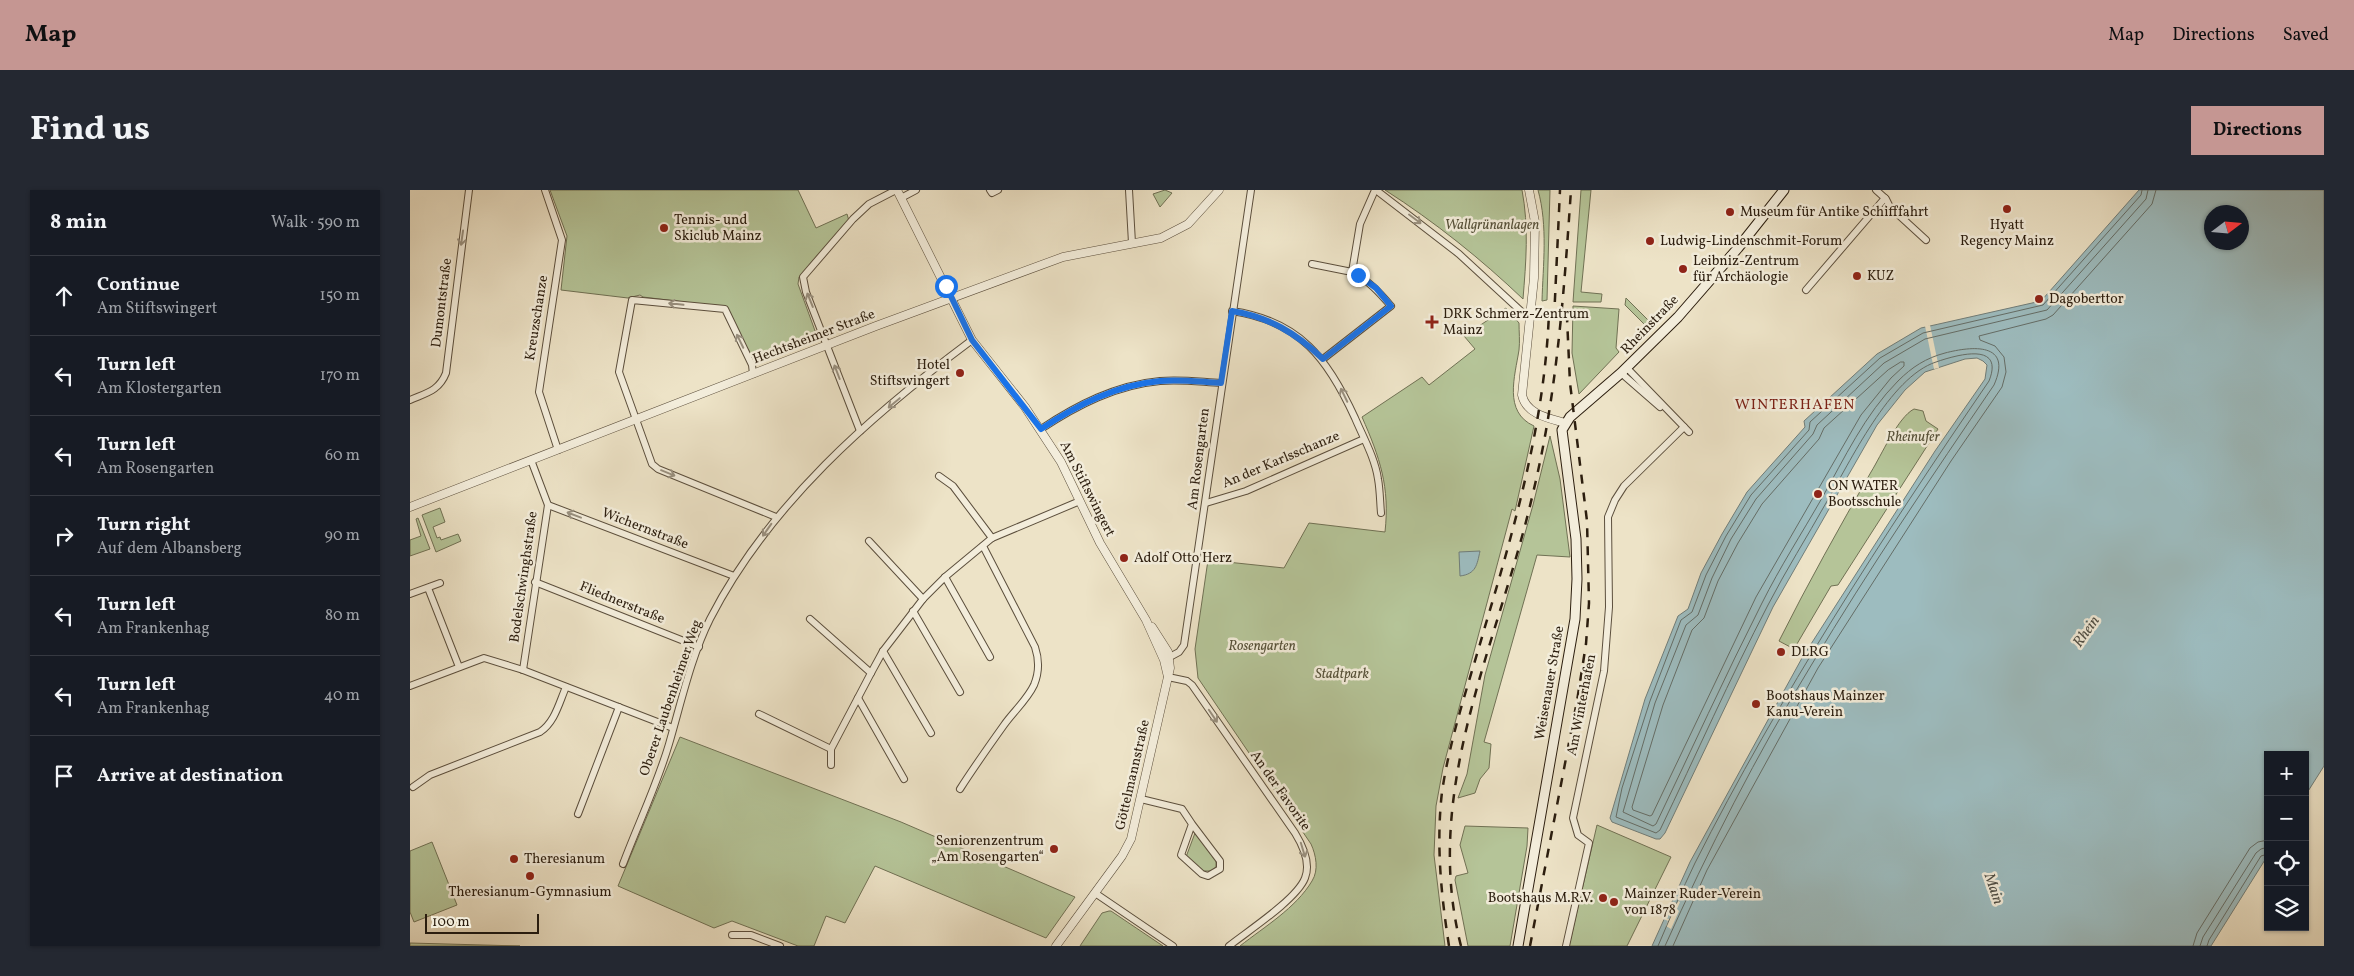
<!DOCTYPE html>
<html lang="en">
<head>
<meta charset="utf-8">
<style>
	:root { --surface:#171b24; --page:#242831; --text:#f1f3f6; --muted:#9ea1a6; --line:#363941; --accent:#c59692 }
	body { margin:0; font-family:Vollkorn,serif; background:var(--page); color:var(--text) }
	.controls { position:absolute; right:15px; bottom:15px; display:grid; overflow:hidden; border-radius:0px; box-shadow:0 1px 4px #0004 }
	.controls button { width:45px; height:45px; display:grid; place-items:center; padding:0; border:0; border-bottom:1px solid var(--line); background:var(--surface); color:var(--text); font:25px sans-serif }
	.compass { position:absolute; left:1794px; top:15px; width:45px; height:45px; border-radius:50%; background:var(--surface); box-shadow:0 1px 4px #0004; rotate:74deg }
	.scale { position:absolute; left:15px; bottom:12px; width:114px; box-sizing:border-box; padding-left:5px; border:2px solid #2c1e0f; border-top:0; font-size:14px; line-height:18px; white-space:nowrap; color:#2c1e0f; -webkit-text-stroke:4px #f3eddb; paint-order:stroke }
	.stop { position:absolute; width:15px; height:15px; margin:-11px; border:4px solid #1a73e8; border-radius:50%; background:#fff }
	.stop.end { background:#1a73e8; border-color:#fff; box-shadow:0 1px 5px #0008 }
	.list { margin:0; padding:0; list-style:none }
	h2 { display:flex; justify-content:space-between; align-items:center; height:65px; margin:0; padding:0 20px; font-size:21px }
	h2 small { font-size:16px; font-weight:400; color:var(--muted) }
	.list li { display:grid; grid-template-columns:32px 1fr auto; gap:15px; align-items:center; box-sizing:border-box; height:80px; padding:0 20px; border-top:1px solid var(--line) }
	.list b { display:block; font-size:19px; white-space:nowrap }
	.list p { margin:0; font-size:16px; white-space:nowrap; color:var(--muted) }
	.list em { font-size:16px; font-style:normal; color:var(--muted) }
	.icon { flex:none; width:28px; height:28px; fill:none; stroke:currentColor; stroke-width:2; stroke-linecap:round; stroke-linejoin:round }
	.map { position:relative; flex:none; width:1914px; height:756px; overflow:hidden; border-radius:0px }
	header { display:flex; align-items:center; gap:30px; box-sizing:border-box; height:70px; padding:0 25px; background:var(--accent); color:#111 }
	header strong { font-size:24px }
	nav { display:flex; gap:28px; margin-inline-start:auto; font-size:18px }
	.intro { display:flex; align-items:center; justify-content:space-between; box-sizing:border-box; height:120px; padding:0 30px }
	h1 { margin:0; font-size:35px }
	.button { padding:12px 22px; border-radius:0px; background:var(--accent); color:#111; font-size:18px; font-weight:700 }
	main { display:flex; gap:30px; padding:0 30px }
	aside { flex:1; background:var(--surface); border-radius:0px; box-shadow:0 1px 4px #0004 }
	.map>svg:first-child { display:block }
</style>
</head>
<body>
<header>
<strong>Map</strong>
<nav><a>Map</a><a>Directions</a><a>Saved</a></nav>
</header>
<div class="intro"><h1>Find us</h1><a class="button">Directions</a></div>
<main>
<aside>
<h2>8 min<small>Walk · 590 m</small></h2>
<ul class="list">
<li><svg class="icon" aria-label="ahead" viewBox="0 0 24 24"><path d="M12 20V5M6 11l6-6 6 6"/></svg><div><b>Continue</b><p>Am Stiftswingert</p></div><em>150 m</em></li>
<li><svg class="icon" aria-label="left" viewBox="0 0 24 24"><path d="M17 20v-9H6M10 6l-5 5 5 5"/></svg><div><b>Turn left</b><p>Am Klostergarten</p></div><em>170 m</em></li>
<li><svg class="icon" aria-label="left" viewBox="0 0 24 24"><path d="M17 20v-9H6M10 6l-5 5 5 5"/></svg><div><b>Turn left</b><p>Am Rosengarten</p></div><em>60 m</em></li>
<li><svg class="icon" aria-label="right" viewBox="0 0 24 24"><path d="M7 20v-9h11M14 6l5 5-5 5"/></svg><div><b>Turn right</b><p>Auf dem Albansberg</p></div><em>90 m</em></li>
<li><svg class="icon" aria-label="left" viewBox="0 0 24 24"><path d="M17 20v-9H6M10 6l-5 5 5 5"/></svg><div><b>Turn left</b><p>Am Frankenhag</p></div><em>80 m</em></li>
<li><svg class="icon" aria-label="left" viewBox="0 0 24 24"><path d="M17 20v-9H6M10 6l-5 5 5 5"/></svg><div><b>Turn left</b><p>Am Frankenhag</p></div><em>40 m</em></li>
<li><svg class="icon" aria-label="arrive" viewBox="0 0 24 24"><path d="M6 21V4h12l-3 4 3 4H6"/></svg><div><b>Arrive at destination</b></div></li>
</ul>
</aside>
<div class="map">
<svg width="1914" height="756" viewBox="0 0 1914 756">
	<rect width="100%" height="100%" fill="#ede3c7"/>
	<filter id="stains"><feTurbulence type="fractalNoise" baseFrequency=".004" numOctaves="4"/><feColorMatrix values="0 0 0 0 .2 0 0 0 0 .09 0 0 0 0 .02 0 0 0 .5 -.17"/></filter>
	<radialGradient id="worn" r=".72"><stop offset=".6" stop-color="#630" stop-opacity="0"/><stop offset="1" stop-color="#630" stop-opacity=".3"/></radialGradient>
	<g fill="#b5c498" stroke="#707154">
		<path d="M140,0H388L406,38L437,24L439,31L389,87L388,94L408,149L349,171L343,168L314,117L233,107L230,105L218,108L151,100L157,46Z"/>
		<path d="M755,0L762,3L750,17L743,4Z"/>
		<path d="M975,0H1112C1119,37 1116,72 1113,109C1071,69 1025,32 975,0Z"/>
		<path d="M1128,0H1140L1137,110L1132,111C1133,75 1138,36 1128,0Z"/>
		<path d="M1171,0H1181L1171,102L1192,104L1191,112H1163Z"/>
		<path d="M1216,108L1241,133L1237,137L1215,115Z"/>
		<path d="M1163,116L1209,119L1206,158L1209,162L1169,204L1162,163Z"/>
		<path d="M1096,118L1109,133C1109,142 1110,151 1109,160C1105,186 1093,222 1124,236L1105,321L1102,319L1033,578L1026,616L1024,665L1035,756H830C854,737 886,718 902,691C909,680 906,665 901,654L788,488L785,459L798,370L874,378L899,333L975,342C980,297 970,268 952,227L1012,187L1019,195L1065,159L1054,146Z"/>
		<path d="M1504,219L1513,221L1516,231L1528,239L1428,395L1421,396L1384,459L1369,451C1398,393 1429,338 1461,282C1471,266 1488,227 1504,219Z"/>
		<path d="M1140,246L1150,289L1160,367L1127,365L1074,552L1081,554L1079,578L1070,589L1065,603L1048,608L1057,584L1075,485L1123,315Z"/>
		<path d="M30,318L35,332L23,337L27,348L30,347L31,350L48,344L51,351L26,362L12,325Z"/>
		<path d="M8,328L20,359L0,366V350L11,346L6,329Z"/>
		<path d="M270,547L491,632L665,707L636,748L465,676L435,733L416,726L404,756H388L322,731L304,738L208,696Z"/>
		<path d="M1187,635L1261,667L1217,756H1159Z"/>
		<path d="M1055,636L1118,638L1117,656L1100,756H1058L1045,690L1046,686L1058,683L1050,655Z"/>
		<path d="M785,643L806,671V677L801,681H793L776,667Z"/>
		<path d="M22,652L47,715L4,732L0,722V661Z"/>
		<path d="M699,721H701L753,756H670L692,723Z"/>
		<path d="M0,753L110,756H0Z"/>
	</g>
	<g fill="#9dbcbf" stroke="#707d79" fill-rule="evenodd">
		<path d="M1729,0H1914V576L1895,606V565H1858V665L1801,756H1242L1280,672L1392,468L1525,261L1575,189L1577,175L1573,171L1567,168L1555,169L1515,182L1495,200L1467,235L1363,417L1255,643L1250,649H1246L1202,632L1200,628L1235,509L1268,426L1278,419L1291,383L1312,344L1337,302L1395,237L1394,231L1467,164L1511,138L1631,111ZM1802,22H1832V52H1802Z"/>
		<path d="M1070,361C1067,375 1066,384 1050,386L1049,362Z"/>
	</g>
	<g fill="#ede3c7">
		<path d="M1520,135L1529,178L1524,179L1515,136Z"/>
		<path d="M1268,711L1270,712L1267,719L1269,721L1261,739L1256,736L1258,731L1252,728L1253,727L1259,729L1261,725L1255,721L1262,723Z"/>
	</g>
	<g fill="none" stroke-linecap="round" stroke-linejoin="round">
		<g stroke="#646d67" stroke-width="1">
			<path d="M1491,172H1494V176L1481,188L1451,225L1346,407L1242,625L1240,626L1223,620L1222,617L1253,515L1282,440L1294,428L1308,391L1328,353L1352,314L1409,249L1414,238L1478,180Z"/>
			<path d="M1248,756C1260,728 1272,700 1285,673C1370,505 1473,346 1579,191C1595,151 1546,165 1526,172C1480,187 1440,272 1416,313C1397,347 1376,380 1358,415C1320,488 1286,565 1250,640L1246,643L1206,627L1212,598L1240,511L1271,430L1282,422L1296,385L1316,346L1341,305L1399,240L1400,232L1470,168L1513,143L1633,115L1731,5L1732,0"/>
			<path d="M1255,756C1298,660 1347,564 1402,474C1459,379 1522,286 1584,195C1603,152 1562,156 1535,163C1516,168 1502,177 1488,191C1455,224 1434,269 1412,308C1392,343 1370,377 1352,413C1315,486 1281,561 1246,634L1243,636L1213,622L1245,513L1276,435L1288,425L1302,388L1321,349L1346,309L1403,244L1407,235L1474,173L1515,149L1637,120L1736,9L1738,0"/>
			<path d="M1263,756L1297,680L1408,478L1541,271L1592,197L1596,182L1594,167L1585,156L1570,150L1569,146L1636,129L1643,125L1742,14L1746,0"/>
			<path d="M1783,756L1787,743L1840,658L1848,652L1858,650"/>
			<path d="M1790,756L1793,747L1846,663L1851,659L1858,657"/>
			<path d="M1797,756L1799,750L1851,666L1858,664"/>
		</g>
		<g stroke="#5c4f3d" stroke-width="8">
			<g id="minor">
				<path d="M135,0L152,50L129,202L148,260"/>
				<path d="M580,0L582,3L588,0"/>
				<path d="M719,0L722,53"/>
				<path d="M966,0L1049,64L1113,123L1121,127"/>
				<path d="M1466,0L1476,9L1480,17L1516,50"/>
				<path d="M491,8L506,0"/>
				<path d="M902,74L942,82"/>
				<path d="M1396,100L1475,8"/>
				<path d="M822,121C890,131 918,169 945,228C953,247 965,268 968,289C970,300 970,312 971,323"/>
				<path d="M913,169L981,116C969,102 958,90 942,82L950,34L965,0"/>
				<path d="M1217,178L1279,242"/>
				<path d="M1211,183L1250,217"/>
				<path d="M343,184L342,175L315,119L222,110L209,182L242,274L248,279L366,327"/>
				<path d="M0,210C16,203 29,201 36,183L59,0"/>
				<path d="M631,239C667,215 706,195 750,191C771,189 791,192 811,193"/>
				<path d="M450,241L396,102L393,87L443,29L459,14L486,0"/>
				<path d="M529,286L543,296L582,348"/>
				<path d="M796,313L836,301L954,249"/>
				<path d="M138,315L324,386"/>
				<path d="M459,351L513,409"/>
				<path d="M535,387L580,467"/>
				<path d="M125,392L289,457"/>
				<path d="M18,398L49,477"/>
				<path d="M0,404L30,393"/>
				<path d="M503,421L550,502"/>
				<path d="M400,429L461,483"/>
				<path d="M473,461L521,543"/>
				<path d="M756,469L769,462L774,455L841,0"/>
				<path d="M113,480L138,315L121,270"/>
				<path d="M758,487L777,491L782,495L885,643C893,656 901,673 895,688C887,709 838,741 819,756"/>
				<path d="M0,496L74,468L113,480L263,538"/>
				<path d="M448,508L494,589"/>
				<path d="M349,524L421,559"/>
				<path d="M421,575V559L461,483L473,461L513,409L535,387L582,348L670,311"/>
				<path d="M3,597L20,585L130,542C145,532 149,513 156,497"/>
				<path d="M550,599C564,577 579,556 594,535C603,522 617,510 624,495C629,483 629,469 625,457L573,356"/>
				<path d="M731,609L772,619L782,634L771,665L792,684L798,686L810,679V671L782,634"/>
				<path d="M168,624L209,517"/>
				<path d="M213,674C228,634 247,595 259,554C271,513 281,467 300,429C359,314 460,226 562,150"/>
				<path d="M685,703L763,756"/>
				<path d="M322,745H341L370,756"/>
				<path d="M1156,756L1179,653L1168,645L1163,628L1194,481L1199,417L1198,327L1205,310L1214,296L1274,237"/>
			</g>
		</g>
		<g stroke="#5c4f3d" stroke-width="9">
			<g id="tertiary">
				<path d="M487,0L562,150L615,217L651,272L690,353L736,430L754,470L758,487"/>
				<path d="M1119,0L1125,32L1124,88L1112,205C1116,224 1138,228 1155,233"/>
				<path d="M0,317L466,136L653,67L751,48L778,34L809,0"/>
				<path d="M646,756L712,666L721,649L760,478L758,462L742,437"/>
			</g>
		</g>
		<g stroke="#2c1e0f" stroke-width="11">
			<path id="secondary" d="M1108,756L1165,429L1167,389L1166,349L1152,240L1160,227L1211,183L1268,127L1328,58L1374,0"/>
		</g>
		<use href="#minor" stroke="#f3eddb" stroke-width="6"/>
		<use href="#tertiary" stroke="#f3eddb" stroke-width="8"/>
		<use href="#secondary" stroke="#f3eddb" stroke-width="9"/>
		<g stroke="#2c1e0f" stroke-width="2.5" stroke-dasharray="9 9" stroke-linecap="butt">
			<path d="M1144,130L1150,0"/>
			<path d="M1039,756C1031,704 1026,654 1032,602C1040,547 1059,493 1074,440C1105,336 1135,231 1139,122"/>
			<path d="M1051,756C1011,599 1089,453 1123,303C1147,204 1154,102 1161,0"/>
			<path d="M1120,756L1167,511L1176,454L1179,413L1177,331L1160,193L1157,128"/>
		</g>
	</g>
	<defs><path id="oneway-shaft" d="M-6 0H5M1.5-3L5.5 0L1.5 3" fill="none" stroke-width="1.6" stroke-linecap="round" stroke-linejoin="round" transform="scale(1.25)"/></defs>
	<g stroke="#99907f">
		<use href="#oneway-shaft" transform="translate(1005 29) rotate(37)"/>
		<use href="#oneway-shaft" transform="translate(52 48) rotate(98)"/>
		<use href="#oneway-shaft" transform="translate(400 110) rotate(-112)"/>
		<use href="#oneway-shaft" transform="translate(266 114) rotate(-174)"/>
		<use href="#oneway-shaft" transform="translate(330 151) rotate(-116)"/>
		<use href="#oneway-shaft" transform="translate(427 182) rotate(-111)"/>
		<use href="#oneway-shaft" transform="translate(934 205) rotate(-116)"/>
		<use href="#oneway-shaft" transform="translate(484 213) rotate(140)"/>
		<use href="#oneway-shaft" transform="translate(258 283) rotate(22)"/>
		<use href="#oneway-shaft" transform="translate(164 325) rotate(-159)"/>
		<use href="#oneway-shaft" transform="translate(357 340) rotate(125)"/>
		<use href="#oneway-shaft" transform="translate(803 526) rotate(56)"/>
		<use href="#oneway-shaft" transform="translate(893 660) rotate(73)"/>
	</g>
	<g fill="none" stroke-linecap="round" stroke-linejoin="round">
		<path stroke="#1a73e8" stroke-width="6" d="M536,96L562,150L631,239C667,215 706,195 750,191C771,189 791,192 811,193L822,121C859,127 886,143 913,169L981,116L966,98L948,85"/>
	</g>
	<g fill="#8f2418" stroke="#f3eddb" stroke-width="2">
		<circle cx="1597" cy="19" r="5"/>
		<circle cx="1320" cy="22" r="5"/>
		<circle cx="254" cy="38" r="5"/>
		<circle cx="1240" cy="51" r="5"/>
		<circle cx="1273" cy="79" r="5"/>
		<circle cx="1447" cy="86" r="5"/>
		<circle cx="1629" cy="109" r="5"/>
		<path d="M1019.5 124.5h5v5h5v5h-5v5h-5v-5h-5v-5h5z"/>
		<circle cx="550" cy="183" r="5"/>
		<circle cx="1408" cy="304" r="5"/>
		<circle cx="714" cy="368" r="5"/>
		<circle cx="1371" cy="462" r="5"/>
		<circle cx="1346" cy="514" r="5"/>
		<circle cx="644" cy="659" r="5"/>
		<circle cx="104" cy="669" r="5"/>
		<circle cx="120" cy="686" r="5"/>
		<circle cx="1193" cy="708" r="5"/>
		<circle cx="1204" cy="712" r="5"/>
	</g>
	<g text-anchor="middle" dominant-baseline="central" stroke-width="5" stroke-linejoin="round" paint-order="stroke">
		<g font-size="14" fill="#2c1e0f" stroke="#f3eddb" text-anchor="start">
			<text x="1330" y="22">Museum für Antike Schifffahrt</text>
			<text x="264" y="30">Tennis- und<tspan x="264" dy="16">Skiclub Mainz</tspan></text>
			<text x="1597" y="35" text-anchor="middle">Hyatt<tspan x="1597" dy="16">Regency Mainz</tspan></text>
			<text x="1250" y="51">Ludwig-Lindenschmit-Forum</text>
			<text x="1283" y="71">Leibniz-Zentrum<tspan x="1283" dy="16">für Archäologie</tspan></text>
			<text x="1457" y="86">KUZ</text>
			<text x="1639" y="109">Dagoberttor</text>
			<text x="1033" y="124">DRK Schmerz-Zentrum<tspan x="1033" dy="16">Mainz</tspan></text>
			<text x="540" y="175" text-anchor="end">Hotel<tspan x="540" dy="16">Stiftswingert</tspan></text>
			<text x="1418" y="296">ON WATER<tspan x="1418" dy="16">Bootsschule</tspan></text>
			<text x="724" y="368">Adolf Otto Herz</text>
			<text x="1381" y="462">DLRG</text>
			<text x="1356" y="506">Bootshaus Mainzer<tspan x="1356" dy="16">Kanu-Verein</tspan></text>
			<text x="634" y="651" text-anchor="end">Seniorenzentrum<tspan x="634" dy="16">„Am Rosengarten“</tspan></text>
			<text x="114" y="669">Theresianum</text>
			<text x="120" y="702" text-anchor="middle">Theresianum-Gymnasium</text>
			<text x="1214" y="704">Mainzer Ruder-Verein<tspan x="1214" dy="16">von 1878</tspan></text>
			<text x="1183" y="708" text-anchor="end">Bootshaus M.R.V.</text>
		</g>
		<g font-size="14" font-style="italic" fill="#555038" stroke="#f3eddb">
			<text x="1082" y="35">Wallgrünanlagen</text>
			<text x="1503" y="247">Rheinufer</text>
			<text x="852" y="456">Rosengarten</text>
			<text x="932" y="484">Stadtpark</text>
		</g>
		<g font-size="14" fill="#2c1e0f" stroke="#f3eddb">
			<text transform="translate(32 113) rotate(-83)">Dumontstraße</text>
			<text transform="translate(127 128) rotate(-81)">Kreuzschanze</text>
			<text transform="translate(1240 135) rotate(-46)">Rheinstraße</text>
			<text transform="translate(404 147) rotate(-21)">Hechtsheimer Straße</text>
			<text transform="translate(789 269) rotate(-83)">Am Rosengarten</text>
			<text transform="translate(871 270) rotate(-23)">An der Karlsschanze</text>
			<text transform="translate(677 299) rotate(63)">Am Stiftswingert</text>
			<text transform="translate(235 339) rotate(21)">Wichernstraße</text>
			<text transform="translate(114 387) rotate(-82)">Bodelschwinghstraße</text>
			<text transform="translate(212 413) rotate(22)">Fliednerstraße</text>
			<text transform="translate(1140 493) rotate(-80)">Weisenauer Straße</text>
			<text transform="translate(261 508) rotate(-71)">Oberer Laubenheimer Weg</text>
			<text transform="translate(1172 515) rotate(-79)">Am Winterhafen</text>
			<text transform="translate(723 585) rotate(-77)">Göttelmannstraße</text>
			<text transform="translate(870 601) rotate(55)">An der Favorite</text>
		</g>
		<g font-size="15" letter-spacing="1" fill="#7a1f14" stroke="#f3eddb">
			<text x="1385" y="215">WINTERHAFEN</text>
		</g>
		<g font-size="15" font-style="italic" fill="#4e4d44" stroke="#f3eddb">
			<text transform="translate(1677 442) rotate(-55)">Rhein</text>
			<text transform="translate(1583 699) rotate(71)">Main</text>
		</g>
	</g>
	<rect width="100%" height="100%" filter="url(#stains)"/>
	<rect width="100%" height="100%" fill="url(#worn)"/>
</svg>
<div class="controls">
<button>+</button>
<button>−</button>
<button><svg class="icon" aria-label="locate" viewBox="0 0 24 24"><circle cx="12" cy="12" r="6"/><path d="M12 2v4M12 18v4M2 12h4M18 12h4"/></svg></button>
<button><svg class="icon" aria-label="layers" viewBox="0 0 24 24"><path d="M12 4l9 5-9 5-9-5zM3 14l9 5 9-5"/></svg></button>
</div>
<svg class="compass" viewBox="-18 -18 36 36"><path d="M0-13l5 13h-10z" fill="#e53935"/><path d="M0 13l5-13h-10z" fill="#9ea1a6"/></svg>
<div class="scale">100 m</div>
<div class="stop" style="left:536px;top:96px"></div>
<div class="stop end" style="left:948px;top:85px"></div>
</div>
</main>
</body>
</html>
